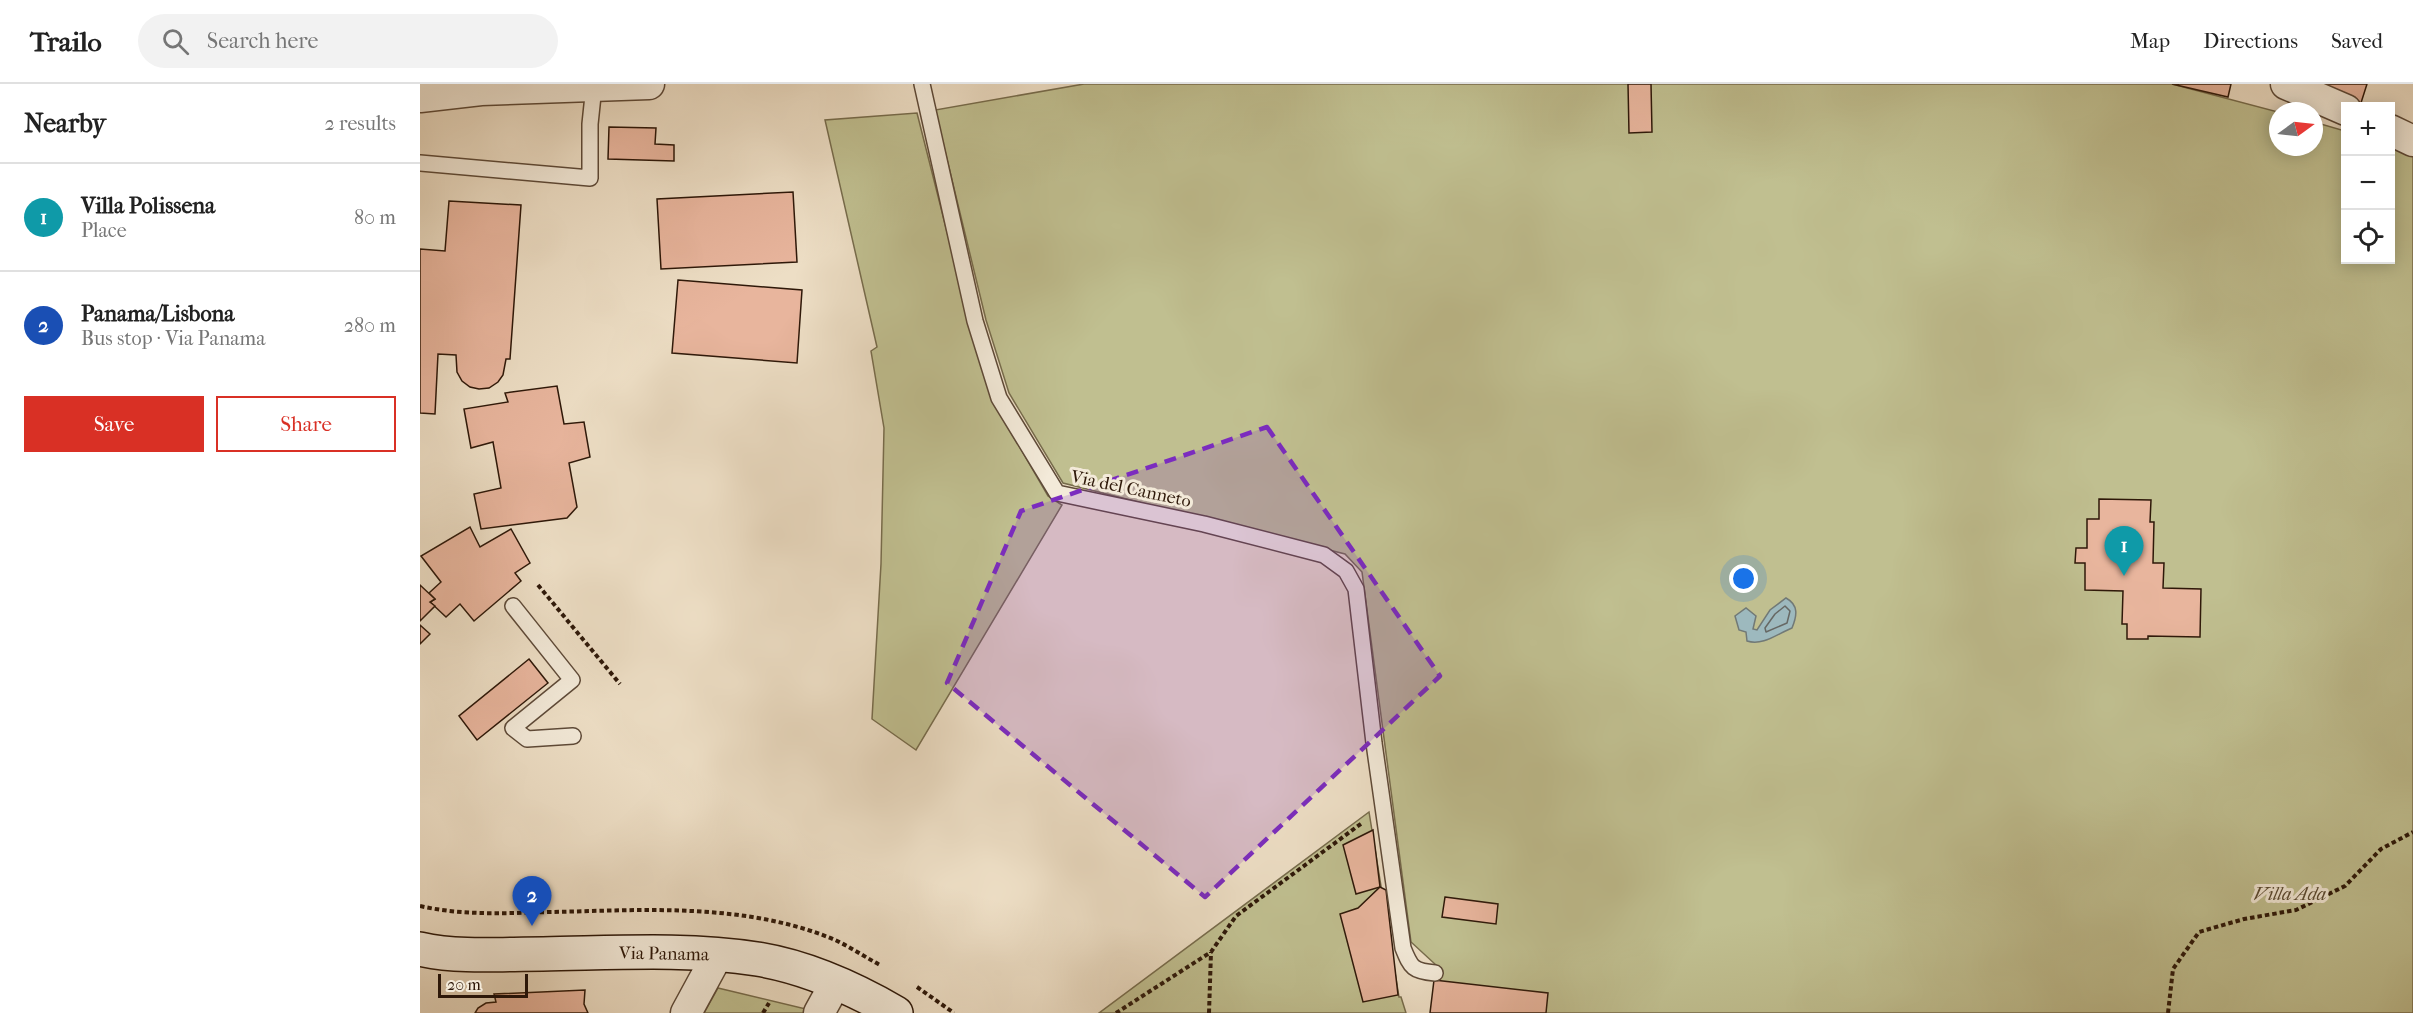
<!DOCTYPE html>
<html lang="en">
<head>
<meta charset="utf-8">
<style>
	:root { --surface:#fff; --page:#f2f2f2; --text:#222; --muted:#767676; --line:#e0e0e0; --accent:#d93025 }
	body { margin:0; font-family:"IM FELL French Canon",serif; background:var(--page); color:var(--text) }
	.controls { position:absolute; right:18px; top:18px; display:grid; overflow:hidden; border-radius:0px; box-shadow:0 3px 15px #0003 }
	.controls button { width:54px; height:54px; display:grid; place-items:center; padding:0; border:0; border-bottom:2px solid var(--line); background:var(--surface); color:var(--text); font:30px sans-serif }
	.compass { position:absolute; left:1849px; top:18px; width:54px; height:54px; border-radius:50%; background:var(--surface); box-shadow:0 3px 15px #0003; rotate:75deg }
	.scale { position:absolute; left:18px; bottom:15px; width:90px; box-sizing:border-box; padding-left:6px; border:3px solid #2e1809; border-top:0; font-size:16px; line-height:21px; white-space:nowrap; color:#2e1809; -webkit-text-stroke:4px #f3ead9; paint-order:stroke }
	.you { position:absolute; left:1324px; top:495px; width:21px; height:21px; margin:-15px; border:4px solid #fff; border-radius:50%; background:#1a73e8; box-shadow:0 0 0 9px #1a73e833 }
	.badge { display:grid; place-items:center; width:39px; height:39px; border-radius:50%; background:var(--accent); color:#fff; font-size:20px; font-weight:700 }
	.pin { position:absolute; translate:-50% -50px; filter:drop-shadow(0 2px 3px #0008) }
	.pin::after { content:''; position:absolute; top:32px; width:21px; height:18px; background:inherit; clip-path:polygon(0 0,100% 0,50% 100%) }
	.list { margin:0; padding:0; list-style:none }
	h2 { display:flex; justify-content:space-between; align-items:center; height:78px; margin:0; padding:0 24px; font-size:26px }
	h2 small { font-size:20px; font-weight:400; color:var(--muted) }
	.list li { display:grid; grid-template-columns:39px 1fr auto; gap:18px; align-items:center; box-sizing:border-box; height:108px; padding:0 24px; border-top:2px solid var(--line) }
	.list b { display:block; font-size:22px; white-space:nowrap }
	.list p { margin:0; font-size:20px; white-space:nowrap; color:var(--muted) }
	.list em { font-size:20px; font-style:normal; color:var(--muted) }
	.actions { display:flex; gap:12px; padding:18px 24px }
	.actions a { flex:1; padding:14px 0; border:2px solid var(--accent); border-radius:0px; text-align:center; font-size:21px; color:var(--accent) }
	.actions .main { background:var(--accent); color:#fff }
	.icon { flex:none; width:33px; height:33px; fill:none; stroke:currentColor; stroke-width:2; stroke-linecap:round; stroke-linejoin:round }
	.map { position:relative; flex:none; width:1993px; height:929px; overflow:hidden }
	header { display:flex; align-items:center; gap:36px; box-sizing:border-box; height:84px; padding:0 30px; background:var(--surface); border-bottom:2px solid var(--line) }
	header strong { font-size:28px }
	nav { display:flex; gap:33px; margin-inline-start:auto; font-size:21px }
	.search { width:420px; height:54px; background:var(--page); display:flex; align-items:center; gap:15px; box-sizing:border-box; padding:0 21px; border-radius:33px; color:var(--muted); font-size:22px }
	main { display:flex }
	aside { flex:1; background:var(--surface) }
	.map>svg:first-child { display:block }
</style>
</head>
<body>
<header>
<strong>Trailo</strong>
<div class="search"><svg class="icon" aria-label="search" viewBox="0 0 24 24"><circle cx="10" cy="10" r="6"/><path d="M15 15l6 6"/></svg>Search here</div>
<nav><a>Map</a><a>Directions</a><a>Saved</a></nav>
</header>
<main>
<aside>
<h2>Nearby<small>2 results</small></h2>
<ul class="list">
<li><span class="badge" style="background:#0f9aa8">1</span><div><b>Villa Polissena</b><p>Place</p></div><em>80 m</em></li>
<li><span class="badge" style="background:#1a4fb4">2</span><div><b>Panama/Lisbona</b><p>Bus stop · Via Panama</p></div><em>280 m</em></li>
</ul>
<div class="actions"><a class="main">Save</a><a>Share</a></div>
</aside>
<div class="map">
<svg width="1993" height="929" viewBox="0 0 1993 929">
	<rect width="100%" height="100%" fill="#eddec5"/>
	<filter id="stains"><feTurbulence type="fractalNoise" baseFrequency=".00333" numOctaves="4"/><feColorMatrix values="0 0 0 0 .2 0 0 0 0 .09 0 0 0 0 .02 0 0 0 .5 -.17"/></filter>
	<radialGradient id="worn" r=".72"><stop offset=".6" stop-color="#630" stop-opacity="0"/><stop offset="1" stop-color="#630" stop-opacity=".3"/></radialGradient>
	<g fill="#c0bf90" stroke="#776c4c" stroke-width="1.5">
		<path d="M664,0H1752L1858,28V63H1894V38L1925,47L1926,176H1970L1971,62L1993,72V929H1014L1016,881L991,858L942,488L925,470L643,399L589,309L566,236L515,26Z"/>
		<path d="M497,29L550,239L573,317L628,412L642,421L496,666L452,635L461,480L464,344L451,267L457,263L405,36Z"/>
		<path d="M949,728L979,913H981L986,929H679Z"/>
		<path d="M298,904L390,926L389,929H284Z"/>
	</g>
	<path fill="#9db9be" stroke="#717976" stroke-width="1.5" d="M1366,514C1379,521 1377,532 1372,544C1357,550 1343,562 1327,557L1326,548L1319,546L1315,532L1326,524L1336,532L1333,545L1337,546L1350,526Z"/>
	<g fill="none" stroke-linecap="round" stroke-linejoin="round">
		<path stroke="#666864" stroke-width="1.5" d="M1365,522L1370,527L1367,539L1346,548L1345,544L1355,530Z"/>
	</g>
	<g fill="#e8b59d" stroke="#2e1809" stroke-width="1.5">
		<path d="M1208,0H1231L1232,48L1209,49Z"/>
		<path d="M1752,0H1811L1808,13Z"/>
		<path d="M1884,0H1947L1940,22Z"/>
		<path d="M189,43L236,44L235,60L254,61V77L188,75Z"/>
		<path d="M373,108L377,178L241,185L237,115Z"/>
		<path d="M29,117L101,121L90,275H86L83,291L78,298L69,304L59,305L50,303L42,297L37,288L36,271L18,270L15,330L0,329V165L25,167Z"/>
		<path d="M258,196L382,206L377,279L252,269Z"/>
		<path d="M137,302L144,340L164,338L170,373L149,379L157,423L147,434L61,445L54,410L81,404L73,358L51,364L44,325L88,318L85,309Z"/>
		<path d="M1679,415L1731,416L1730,438H1734L1733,479H1744L1743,504L1781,505L1780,553L1728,552V555H1707V540H1702L1703,507L1665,506V479H1655L1656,464H1667V435H1679Z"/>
		<path d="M50,443L60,463L91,445L110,479L95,489L101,497L54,537L40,520L26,533L10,518L15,515L9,509L21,498L1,472Z"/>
		<path d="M0,501L15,515L10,518L15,522L0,537Z"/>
		<path d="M0,541L10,550L0,560Z"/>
		<path d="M109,575L128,599L57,656L39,632Z"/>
		<path d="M953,746L960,803L936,810L923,761Z"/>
		<path d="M960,803L966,806L978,911L943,918L920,830L938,824Z"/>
		<path d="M1025,813L1078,820L1076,840L1022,833Z"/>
		<path d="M1014,896L1128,909L1126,929H1010Z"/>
		<path d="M165,906L164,920L168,929H55L58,924L66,919L76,918L74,910Z"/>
	</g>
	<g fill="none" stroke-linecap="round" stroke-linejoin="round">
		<g stroke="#5e4a38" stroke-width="18">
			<g id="lane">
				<path d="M502,0L555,237L579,314L637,409L784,440L904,471L926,487L936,505L954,659L983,864C991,884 993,887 1015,889"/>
				<path d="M0,79L170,94V40L174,2"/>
				<path d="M93,522L152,596L93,644L107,655L153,652"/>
			</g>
		</g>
		<g stroke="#5e4a38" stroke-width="33">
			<g id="street">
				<path d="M1866,0L1926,26"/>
				<path d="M0,13L61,6L229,0"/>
				<path d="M1970,46L1993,57"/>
				<path d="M266,929L298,870"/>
				<path d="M399,929L416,898"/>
			</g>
		</g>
		<g stroke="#2e1809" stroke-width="36">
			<path id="secondary" d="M0,865C40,874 82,870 123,870C193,869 267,864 337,875C387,883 433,904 476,929"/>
		</g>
		<g stroke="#2e1809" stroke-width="4" stroke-dasharray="4.5 3" stroke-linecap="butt">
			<path d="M118,501L200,600"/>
			<path d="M0,822C44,832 88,829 132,828C225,826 320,819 408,853C426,860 443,872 460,881"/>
			<path d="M497,903L534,929"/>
			<path d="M343,929L349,919"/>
			<path d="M696,929L791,868L816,832L942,739"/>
			<path d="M789,929L791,868"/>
			<path d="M1748,929L1753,885L1779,848L1824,835L1876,826L1925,802L1961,765L1993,748"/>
		</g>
		<use href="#lane" stroke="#f3ead9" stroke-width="15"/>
		<use href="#street" stroke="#f3ead9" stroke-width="30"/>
		<use href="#secondary" stroke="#f3ead9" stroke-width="33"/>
	</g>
	<path fill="#7b2cbf" fill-opacity="0.2" stroke="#7b2cbf" stroke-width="4.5" stroke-dasharray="12 8" stroke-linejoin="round" d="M847,343L1020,592L785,813L527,599L601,427Z"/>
	<g text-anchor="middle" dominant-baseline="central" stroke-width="6" stroke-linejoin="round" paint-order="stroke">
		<g font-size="18" fill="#2e1809" stroke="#f3ead9">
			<text transform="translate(711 405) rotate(12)">Via del Canneto</text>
			<text transform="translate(244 870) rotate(1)">Via Panama</text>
		</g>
		<g font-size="18" font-style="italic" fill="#5a4a32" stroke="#f3ead9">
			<text x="1870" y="810">Villa Ada</text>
		</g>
	</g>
	<rect width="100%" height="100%" filter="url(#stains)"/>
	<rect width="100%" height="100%" fill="url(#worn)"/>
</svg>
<div class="controls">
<button>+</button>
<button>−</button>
<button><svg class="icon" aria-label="locate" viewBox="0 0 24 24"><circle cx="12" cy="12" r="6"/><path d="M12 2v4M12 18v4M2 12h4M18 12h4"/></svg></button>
</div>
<svg class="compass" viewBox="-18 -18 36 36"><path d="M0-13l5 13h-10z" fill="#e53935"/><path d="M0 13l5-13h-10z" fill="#767676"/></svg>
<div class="scale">20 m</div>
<div class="you"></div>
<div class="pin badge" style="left:1704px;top:492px;background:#0f9aa8">1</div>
<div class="pin badge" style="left:112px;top:842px;background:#1a4fb4">2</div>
</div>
</main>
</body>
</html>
